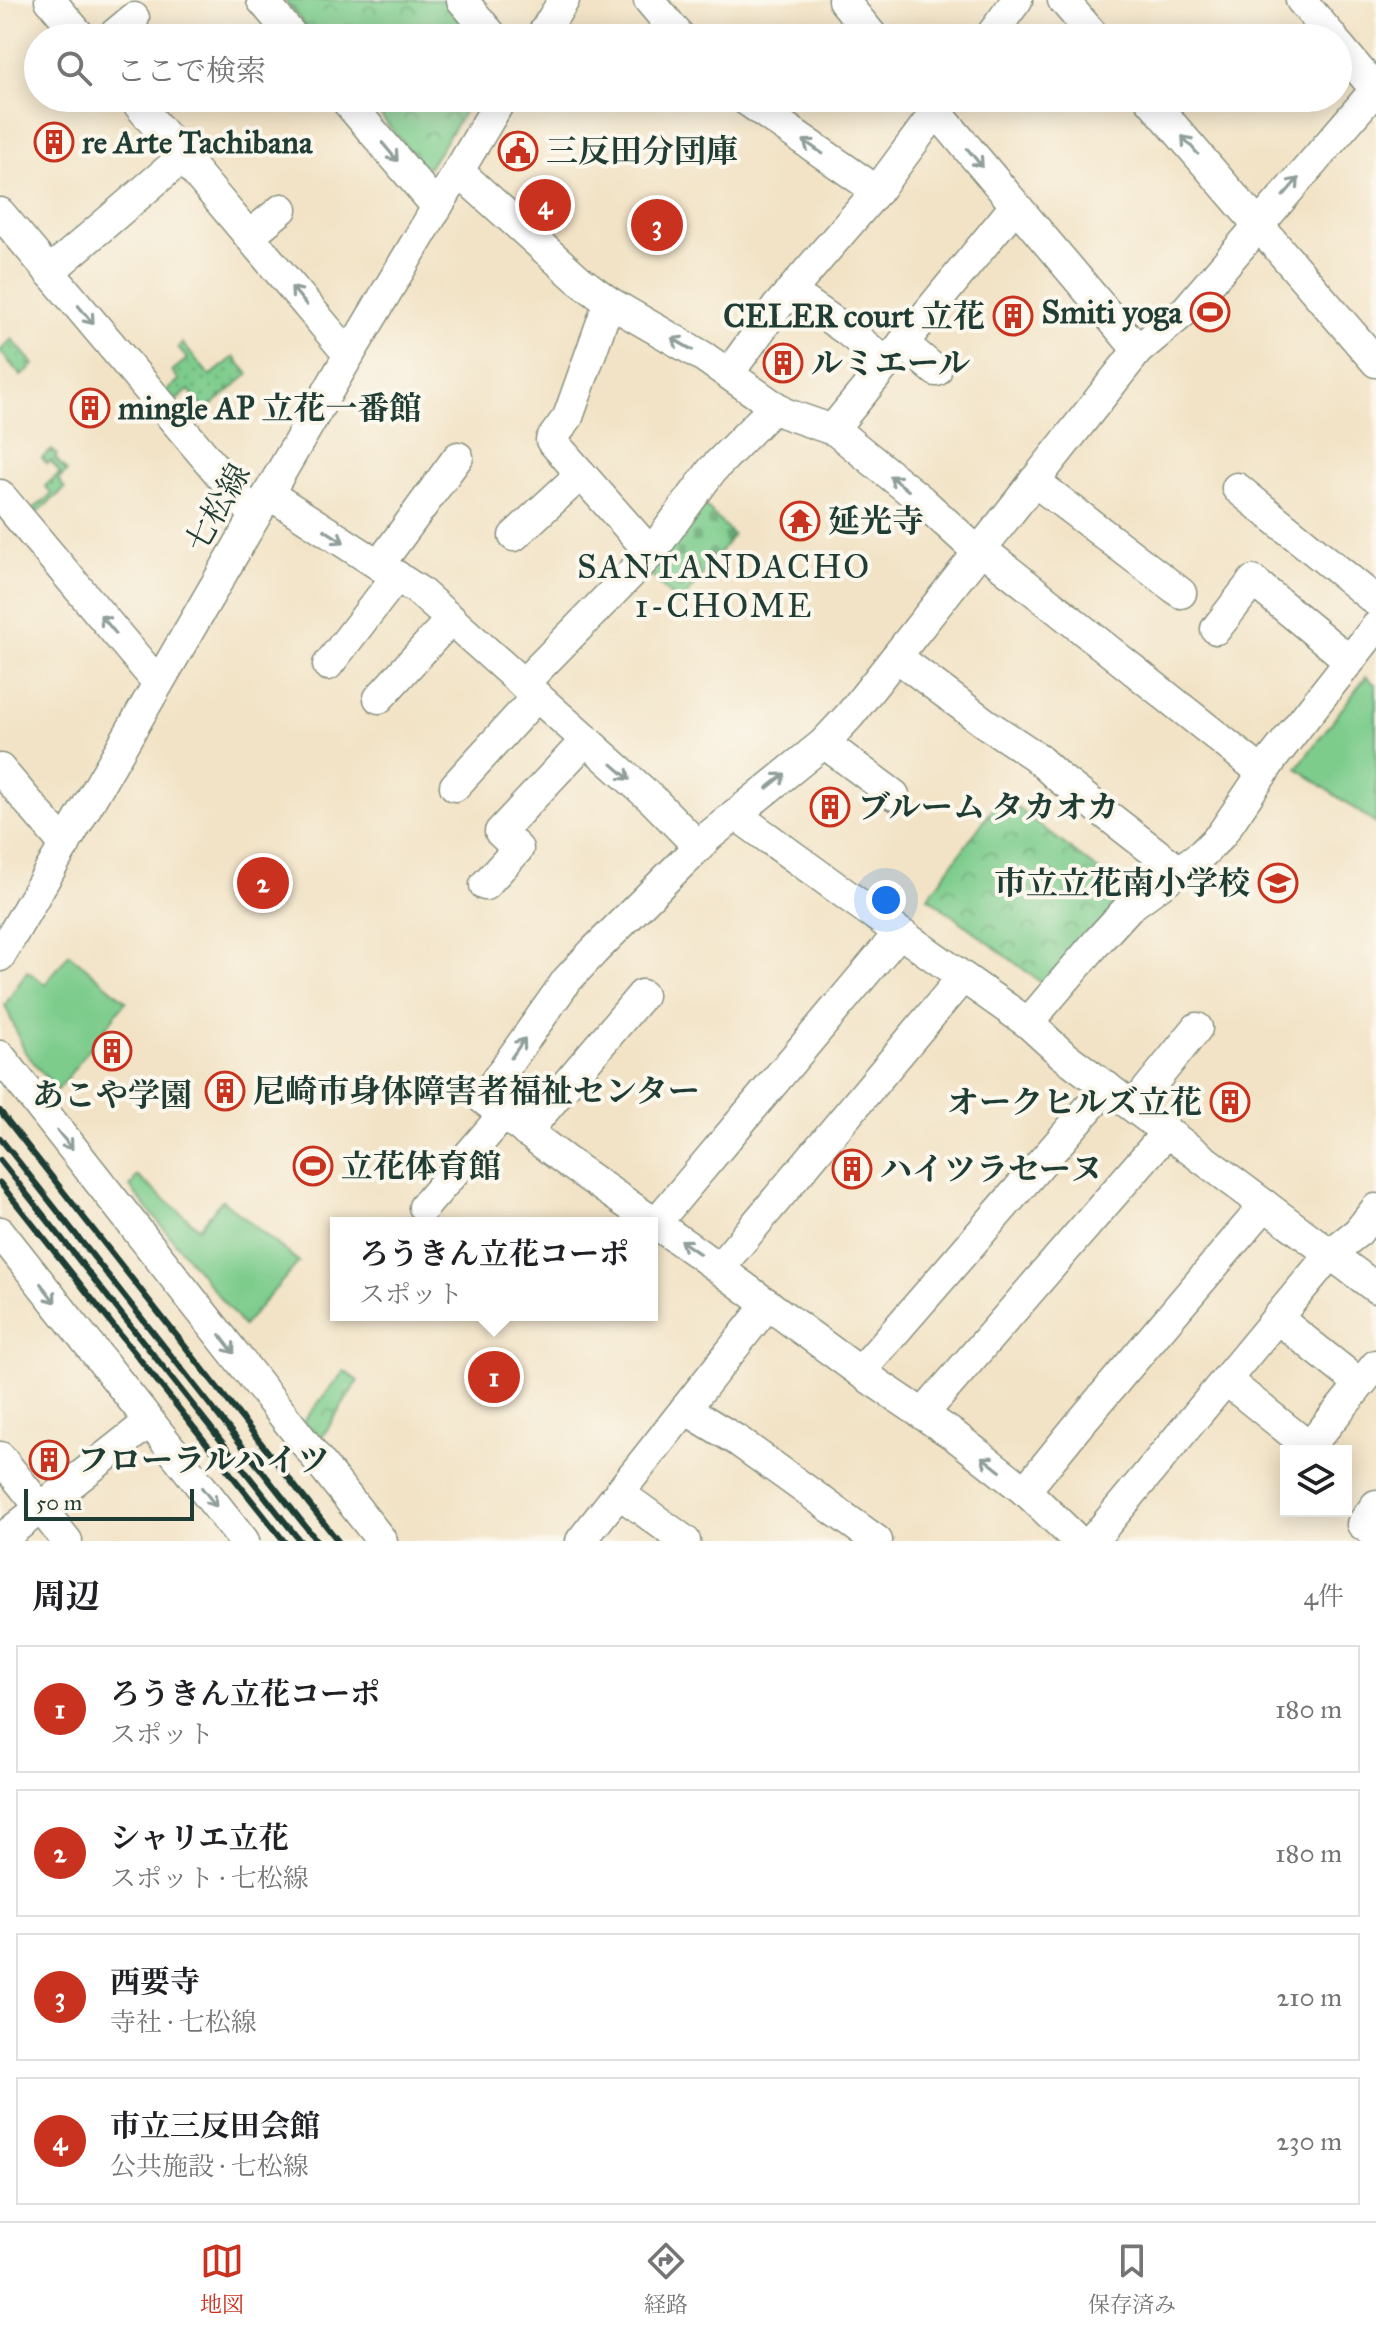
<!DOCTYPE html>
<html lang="ja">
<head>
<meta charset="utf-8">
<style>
	:root { --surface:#fff; --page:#f2f2f2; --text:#202124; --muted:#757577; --line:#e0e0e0; --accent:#c8321e }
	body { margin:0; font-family:"IM FELL Great Primer","Noto Serif JP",serif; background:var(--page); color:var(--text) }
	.controls { position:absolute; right:24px; bottom:24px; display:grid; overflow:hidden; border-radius:0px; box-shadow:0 4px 20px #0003 }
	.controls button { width:72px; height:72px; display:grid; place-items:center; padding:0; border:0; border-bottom:2px solid var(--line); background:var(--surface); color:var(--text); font:40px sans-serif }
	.scale { position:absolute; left:24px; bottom:20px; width:170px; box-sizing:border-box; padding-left:8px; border:4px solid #1f3d34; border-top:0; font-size:22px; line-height:28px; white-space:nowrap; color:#1f3d34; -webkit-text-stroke:6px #fbf7ec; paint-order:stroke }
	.you { position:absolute; left:886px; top:900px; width:28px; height:28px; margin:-20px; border:6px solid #fff; border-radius:50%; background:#1a73e8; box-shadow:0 0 0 12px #1a73e833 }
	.badge { display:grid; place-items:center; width:52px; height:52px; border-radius:50%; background:var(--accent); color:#fff; font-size:26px; font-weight:700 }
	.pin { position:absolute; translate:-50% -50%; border:4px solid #fff; box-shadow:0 2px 8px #0006 }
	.popup { position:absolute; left:330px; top:1217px; width:328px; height:104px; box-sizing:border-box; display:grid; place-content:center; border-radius:0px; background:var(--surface); filter:drop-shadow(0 2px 6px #0005); font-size:26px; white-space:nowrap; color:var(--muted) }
	.popup b { font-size:30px; color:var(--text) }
	.popup::after { content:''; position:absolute; left:50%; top:100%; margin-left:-16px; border:16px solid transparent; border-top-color:var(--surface) }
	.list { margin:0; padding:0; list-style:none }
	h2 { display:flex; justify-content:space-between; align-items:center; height:104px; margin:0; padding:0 32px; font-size:34px }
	h2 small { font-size:26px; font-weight:400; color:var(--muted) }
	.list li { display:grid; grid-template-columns:52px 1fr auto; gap:24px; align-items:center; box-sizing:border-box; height:128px; margin:0 16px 16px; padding:0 16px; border:2px solid var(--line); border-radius:0px }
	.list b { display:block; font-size:30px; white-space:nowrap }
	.list p { margin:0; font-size:26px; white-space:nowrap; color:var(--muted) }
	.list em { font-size:26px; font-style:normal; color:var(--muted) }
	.icon { flex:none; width:44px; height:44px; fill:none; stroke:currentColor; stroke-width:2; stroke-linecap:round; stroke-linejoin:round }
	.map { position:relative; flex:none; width:1376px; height:1541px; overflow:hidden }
	.search { position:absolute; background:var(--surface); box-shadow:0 4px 20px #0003; left:24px; right:24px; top:24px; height:88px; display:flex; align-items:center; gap:20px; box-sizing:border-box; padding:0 28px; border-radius:44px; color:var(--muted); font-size:30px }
	.sheet { height:680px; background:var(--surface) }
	nav { display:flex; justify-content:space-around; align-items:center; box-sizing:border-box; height:112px; border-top:2px solid var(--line); background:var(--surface); font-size:22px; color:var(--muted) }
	nav a { display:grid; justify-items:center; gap:4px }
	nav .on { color:var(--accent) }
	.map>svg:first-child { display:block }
</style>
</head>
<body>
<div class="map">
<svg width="1376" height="1541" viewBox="0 0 1376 1541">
	<defs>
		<pattern id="cemetery-stones" width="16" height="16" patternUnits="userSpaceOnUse" patternTransform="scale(2)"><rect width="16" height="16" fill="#7dcc8c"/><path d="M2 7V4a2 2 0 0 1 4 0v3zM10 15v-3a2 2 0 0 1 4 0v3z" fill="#66a773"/></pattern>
		<pattern id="park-crowns" width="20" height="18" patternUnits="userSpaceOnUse" patternTransform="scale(2)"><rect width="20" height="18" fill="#7dcc8c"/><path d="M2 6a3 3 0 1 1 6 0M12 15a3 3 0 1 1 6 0" fill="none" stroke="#66a773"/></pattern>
		<pattern id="garden-dots" width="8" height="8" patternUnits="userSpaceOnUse" patternTransform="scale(2)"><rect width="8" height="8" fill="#7dcc8c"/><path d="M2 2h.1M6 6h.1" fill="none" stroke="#66a773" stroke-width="1.8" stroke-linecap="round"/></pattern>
	</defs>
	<rect width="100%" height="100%" fill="#fbf7ec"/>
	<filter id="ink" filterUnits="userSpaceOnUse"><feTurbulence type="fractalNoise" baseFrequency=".0125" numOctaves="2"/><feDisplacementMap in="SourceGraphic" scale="16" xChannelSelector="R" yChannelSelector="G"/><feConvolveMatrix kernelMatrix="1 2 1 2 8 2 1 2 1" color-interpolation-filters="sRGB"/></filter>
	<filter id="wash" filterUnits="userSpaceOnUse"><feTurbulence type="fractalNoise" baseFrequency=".006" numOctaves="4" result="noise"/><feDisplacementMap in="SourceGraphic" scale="32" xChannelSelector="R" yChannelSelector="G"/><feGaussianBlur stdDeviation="1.8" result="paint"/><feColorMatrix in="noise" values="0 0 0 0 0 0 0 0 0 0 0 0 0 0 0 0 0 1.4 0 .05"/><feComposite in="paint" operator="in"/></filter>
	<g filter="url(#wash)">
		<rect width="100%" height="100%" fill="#f2e3c6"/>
		<g fill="#7dcc8c" stroke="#4e8460" stroke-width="2">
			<path d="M1366,677L1376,685V824L1297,768Z"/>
			<path d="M69,954L126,1001L57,1091L25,1052L5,1005L27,971L45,984Z"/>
			<path d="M137,1176L199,1228L222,1200L299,1262L243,1326L130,1187Z"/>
		</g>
		<path fill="url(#cemetery-stones)" stroke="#4e8460" stroke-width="2" d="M700,500L733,535L679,605L647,571Z"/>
		<g fill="url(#park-crowns)" stroke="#4e8460" stroke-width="2">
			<path d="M284,0H446L478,38H315Z"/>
			<path d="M366,98H473L429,167H423Z"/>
			<path d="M1002,796L1130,895L1047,987L928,897Z"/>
			<path d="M344,1371L358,1381L319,1442L303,1422Z"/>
		</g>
		<g fill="url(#garden-dots)" stroke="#4e8460" stroke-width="2">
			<path d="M12,339L34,365L21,376L0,351Z"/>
			<path d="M182,343L210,376L234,357L249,374L206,410L189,390L172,404L163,394L179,380L172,371L187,359L178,347Z"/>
			<path d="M52,450L57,455L55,458L67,472L58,480L65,489L35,514L32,510L52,494L45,486L60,473L51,461L47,464L42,458Z"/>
		</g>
	</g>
	<g filter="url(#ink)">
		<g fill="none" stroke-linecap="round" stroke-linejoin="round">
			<g stroke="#88907d" stroke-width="33">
				<g id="minor">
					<path d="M50,0L82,38"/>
					<path d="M262,0L294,38"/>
					<path d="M462,0L494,38"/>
					<path d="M649,0L681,38"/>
					<path d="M843,0L874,38"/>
					<path d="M1063,0L1096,38"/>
					<path d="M1301,0L1333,38"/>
					<path d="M110,38L134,18"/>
					<path d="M540,38L564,0"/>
					<path d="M989,38L1017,0"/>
					<path d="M1338,45L1376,90"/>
					<path d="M133,98L349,355"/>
					<path d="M344,98L437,207"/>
					<path d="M743,98L877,191"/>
					<path d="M925,98L1138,350"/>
					<path d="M1149,98L1376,362"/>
					<path d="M458,171L578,279L609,302L704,357L784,413L836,431L921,500L979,553L990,556L1263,773"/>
					<path d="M0,213L255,516"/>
					<path d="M249,236L282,209"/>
					<path d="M49,272L183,157"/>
					<path d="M791,292L846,330L887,363"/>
					<path d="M609,302L568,417L551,440L651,553"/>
					<path d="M903,343L936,371"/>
					<path d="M729,373L777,307L877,191L946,98"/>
					<path d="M833,429L1015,206"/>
					<path d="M1034,481L1181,593"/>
					<path d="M1237,488L1376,601"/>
					<path d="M269,494L419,591L653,800L699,847"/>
					<path d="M0,495L158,683"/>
					<path d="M514,536L581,474"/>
					<path d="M379,565L458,457"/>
					<path d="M1216,629L1253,581L1350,661"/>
					<path d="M897,657L985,723L1035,756L1058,777L1179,871"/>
					<path d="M328,665L397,576"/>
					<path d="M523,684L651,553L712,470L775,406"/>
					<path d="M379,698L451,619"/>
					<path d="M824,743L894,795"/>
					<path d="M0,769L65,845"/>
					<path d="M455,786L537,696"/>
					<path d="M735,814L852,899L1028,1023L1062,1054L1376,1288"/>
					<path d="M485,885L518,849L500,832L586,740"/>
					<path d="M0,956L349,355L502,98"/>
					<path d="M1028,1023L1097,942L1129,907L1202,854L1221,835L1273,758L1376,627"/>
					<path d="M0,1056L382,1541"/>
					<path d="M1134,1106L1197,1028"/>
					<path d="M526,1132L642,995"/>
					<path d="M424,1207L504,1114"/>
					<path d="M655,1224L899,933"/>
					<path d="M0,1232L244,1541"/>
					<path d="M719,1268L962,978"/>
					<path d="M1277,1318L1360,1384"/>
					<path d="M860,1372L1107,1087"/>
					<path d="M1226,1380L1309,1447L1376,1365"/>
					<path d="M685,1409L738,1441L877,1541"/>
					<path d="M924,1413L1167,1132"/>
					<path d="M0,1457L67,1541"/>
					<path d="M1025,1491L1076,1428L1265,1205"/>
					<path d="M619,1493L685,1541"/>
					<path d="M1376,1505L1362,1524L1376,1534"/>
					<path d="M0,1540L149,1422"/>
					<path d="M581,1541L768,1304"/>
					<path d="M1078,1541L1029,1494L955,1436L860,1372L699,1254L570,1164L483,1099L567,980L594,951L709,836L824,743L850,715L1138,350L1186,310L1376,89"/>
					<path d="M1092,1541L1331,1253L1358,1232L1376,1209"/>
				</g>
			</g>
			<use href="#minor" stroke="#fff" stroke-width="30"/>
			<g stroke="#1f3d34" stroke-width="6">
				<path d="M0,1111L338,1541"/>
				<path d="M0,1138L317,1541"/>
				<path d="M0,1160L300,1541"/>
				<path d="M0,1183L284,1541"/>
			</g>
		</g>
		<defs><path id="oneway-shaft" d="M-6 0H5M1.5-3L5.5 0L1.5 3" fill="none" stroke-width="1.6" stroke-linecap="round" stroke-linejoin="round" transform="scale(2)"/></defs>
		<g stroke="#8f9e9a">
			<use href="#oneway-shaft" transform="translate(1190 145) rotate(-131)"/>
			<use href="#oneway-shaft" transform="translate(813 147) rotate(-145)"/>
			<use href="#oneway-shaft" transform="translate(390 152) rotate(50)"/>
			<use href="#oneway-shaft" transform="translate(975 158) rotate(50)"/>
			<use href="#oneway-shaft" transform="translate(1291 187) rotate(-49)"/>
			<use href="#oneway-shaft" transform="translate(299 296) rotate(-130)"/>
			<use href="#oneway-shaft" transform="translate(86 315) rotate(50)"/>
			<use href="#oneway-shaft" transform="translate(682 344) rotate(-150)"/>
			<use href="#oneway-shaft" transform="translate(899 483) rotate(-141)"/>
			<use href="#oneway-shaft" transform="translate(334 536) rotate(33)"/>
			<use href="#oneway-shaft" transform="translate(108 624) rotate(-130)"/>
			<use href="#oneway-shaft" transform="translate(621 772) rotate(41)"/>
			<use href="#oneway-shaft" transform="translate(776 781) rotate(-39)"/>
			<use href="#oneway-shaft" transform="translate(518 1048) rotate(-55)"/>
			<use href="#oneway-shaft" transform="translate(65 1140) rotate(51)"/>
			<use href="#oneway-shaft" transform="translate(690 1247) rotate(-145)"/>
			<use href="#oneway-shaft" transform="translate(48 1293) rotate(52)"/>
			<use href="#oneway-shaft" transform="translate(227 1344) rotate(52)"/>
			<use href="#oneway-shaft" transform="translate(991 1464) rotate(-142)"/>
			<use href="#oneway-shaft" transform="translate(209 1497) rotate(52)"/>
		</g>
	</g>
	<defs>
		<g id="building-ring" transform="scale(2)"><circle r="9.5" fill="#fbf7ec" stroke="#c8321e" stroke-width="1.5"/><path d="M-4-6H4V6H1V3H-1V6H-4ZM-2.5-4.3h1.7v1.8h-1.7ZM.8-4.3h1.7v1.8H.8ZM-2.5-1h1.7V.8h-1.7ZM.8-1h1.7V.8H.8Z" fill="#c8321e"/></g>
		<g id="civic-ring" transform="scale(2)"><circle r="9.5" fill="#fbf7ec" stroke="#c8321e" stroke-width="1.5"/><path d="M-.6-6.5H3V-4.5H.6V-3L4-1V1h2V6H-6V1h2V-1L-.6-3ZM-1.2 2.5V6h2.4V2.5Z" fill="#c8321e"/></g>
		<g id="stadium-ring" transform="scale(2)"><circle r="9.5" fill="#fbf7ec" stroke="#c8321e" stroke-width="1.5"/><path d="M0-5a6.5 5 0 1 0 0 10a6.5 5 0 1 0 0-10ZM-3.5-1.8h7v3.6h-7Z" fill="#c8321e"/></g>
		<g id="temple-ring" transform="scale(2)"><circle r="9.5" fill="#fbf7ec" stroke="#c8321e" stroke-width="1.5"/><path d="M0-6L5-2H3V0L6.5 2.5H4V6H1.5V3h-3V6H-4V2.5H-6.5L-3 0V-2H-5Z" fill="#c8321e"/></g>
		<g id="school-ring" transform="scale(2)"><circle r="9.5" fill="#fbf7ec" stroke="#c8321e" stroke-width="1.5"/><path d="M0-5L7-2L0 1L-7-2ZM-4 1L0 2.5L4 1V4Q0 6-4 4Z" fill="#c8321e"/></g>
	</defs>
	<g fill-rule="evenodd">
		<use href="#building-ring" x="54" y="142"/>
		<use href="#civic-ring" x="518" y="151"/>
		<use href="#stadium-ring" x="1210" y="312"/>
		<use href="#building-ring" x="1013" y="316"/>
		<use href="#building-ring" x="783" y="363"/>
		<use href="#building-ring" x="90" y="408"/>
		<use href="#temple-ring" x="800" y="521"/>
		<use href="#building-ring" x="830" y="807"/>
		<use href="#school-ring" x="1278" y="883"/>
		<use href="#building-ring" x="112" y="1051"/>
		<use href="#building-ring" x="225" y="1091"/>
		<use href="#building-ring" x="1230" y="1102"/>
		<use href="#stadium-ring" x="313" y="1166"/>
		<use href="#building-ring" x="852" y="1169"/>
		<use href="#building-ring" x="49" y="1460"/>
	</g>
	<g text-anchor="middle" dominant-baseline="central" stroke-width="8" stroke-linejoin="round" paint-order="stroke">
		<g font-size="32" font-weight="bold" fill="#1f3d34" stroke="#fbf7ec" text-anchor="start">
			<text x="82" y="142">re Arte Tachibana</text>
			<text x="546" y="151">三反田分団庫</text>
			<text x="1182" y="312" text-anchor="end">Smiti yoga</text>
			<text x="985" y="316" text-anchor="end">CELER court 立花</text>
			<text x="811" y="363">ルミエール</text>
			<text x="118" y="408">mingle AP 立花一番館</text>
			<text x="828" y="521">延光寺</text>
			<text x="858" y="807">ブルーム タカオカ</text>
			<text x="1250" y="883" text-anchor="end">市立立花南小学校</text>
			<text x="253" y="1091">尼崎市身体障害者福祉センター</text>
			<text x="112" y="1095" text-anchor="middle">あこや学園</text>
			<text x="1202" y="1102" text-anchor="end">オークヒルズ立花</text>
			<text x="341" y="1166">立花体育館</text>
			<text x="880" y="1169">ハイツラセーヌ</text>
			<text x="77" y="1460">フローラルハイツ</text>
		</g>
		<g font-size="32" fill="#1f3d34" stroke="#fbf7ec">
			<text transform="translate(218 508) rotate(-60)">七松線</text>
		</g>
		<g font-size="34" letter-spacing="2" fill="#1f3d34" stroke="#fbf7ec">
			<text x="724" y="566">SANTANDACHO<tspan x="724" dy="39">1-CHOME</tspan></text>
		</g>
	</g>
</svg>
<div class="controls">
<button><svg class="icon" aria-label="layers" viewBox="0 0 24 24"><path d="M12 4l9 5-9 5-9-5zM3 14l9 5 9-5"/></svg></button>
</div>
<div class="scale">50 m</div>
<div class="you"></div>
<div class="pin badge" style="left:494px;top:1377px">1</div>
<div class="popup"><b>ろうきん立花コーポ</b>スポット</div>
<div class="pin badge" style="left:263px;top:883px">2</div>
<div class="pin badge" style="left:657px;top:225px">3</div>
<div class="pin badge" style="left:545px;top:205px">4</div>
<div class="search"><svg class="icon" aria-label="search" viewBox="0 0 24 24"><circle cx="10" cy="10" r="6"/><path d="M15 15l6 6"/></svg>ここで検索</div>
</div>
<section class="sheet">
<h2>周辺<small>4件</small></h2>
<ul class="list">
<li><span class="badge">1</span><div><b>ろうきん立花コーポ</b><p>スポット</p></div><em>180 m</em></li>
<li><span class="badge">2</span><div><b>シャリエ立花</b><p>スポット · 七松線</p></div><em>180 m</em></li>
<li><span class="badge">3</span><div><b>西要寺</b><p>寺社 · 七松線</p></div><em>210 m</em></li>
<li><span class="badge">4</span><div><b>市立三反田会館</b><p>公共施設 · 七松線</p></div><em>230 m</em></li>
</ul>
</section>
<nav>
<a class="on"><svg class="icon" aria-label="map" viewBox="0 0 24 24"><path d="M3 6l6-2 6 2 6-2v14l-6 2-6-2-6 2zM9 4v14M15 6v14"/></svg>地図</a>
<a><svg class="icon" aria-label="directions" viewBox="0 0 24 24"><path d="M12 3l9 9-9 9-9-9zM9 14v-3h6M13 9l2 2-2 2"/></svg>経路</a>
<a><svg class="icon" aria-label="saved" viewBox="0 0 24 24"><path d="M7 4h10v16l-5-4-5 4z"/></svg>保存済み</a>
</nav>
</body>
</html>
